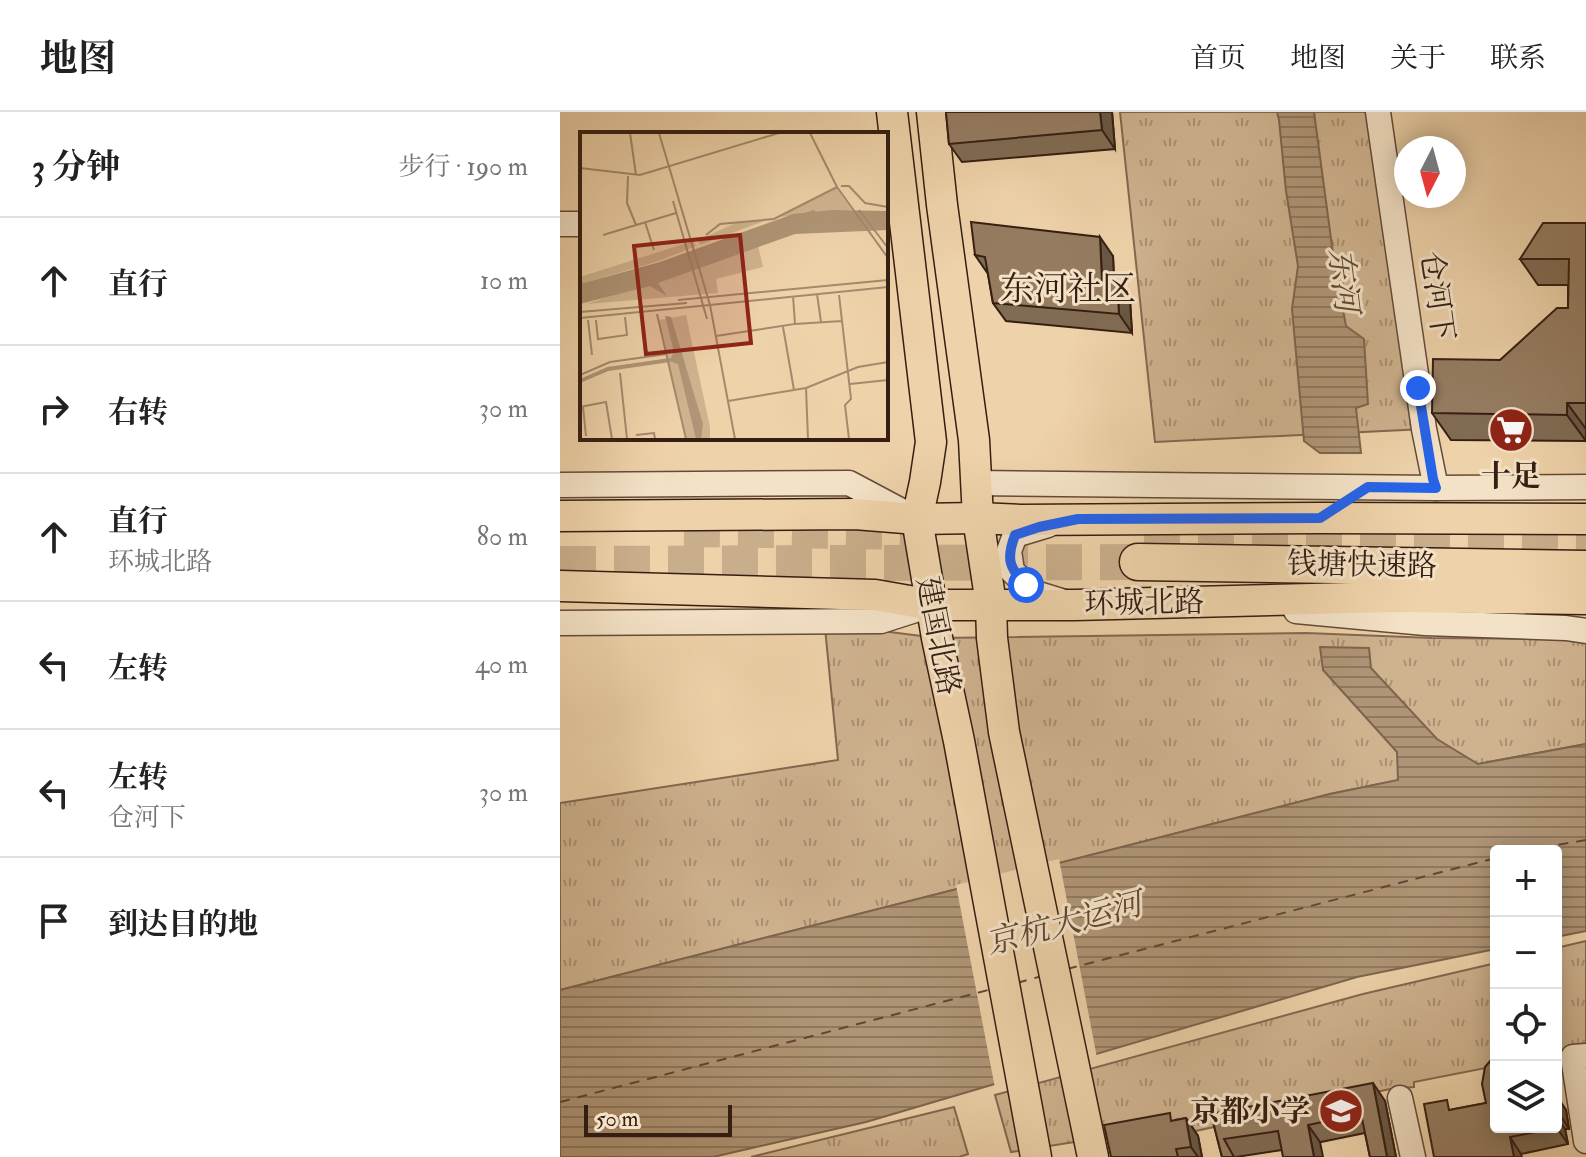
<!DOCTYPE html>
<html lang="zh">
<head>
<meta charset="utf-8">
<style>
	:root { --surface:#fff; --page:#f2f2f2; --text:#222; --muted:#767676; --line:#e0e0e0 }
	body { margin:0; font-family:"IM FELL Double Pica","Noto Serif SC",serif; background:var(--page); color:var(--text) }
	.controls { position:absolute; right:24px; bottom:24px; display:grid; overflow:hidden; border-radius:8px; box-shadow:0 4px 20px #0003 }
	.controls button { width:72px; height:72px; display:grid; place-items:center; padding:0; border:0; border-bottom:2px solid var(--line); background:var(--surface); color:var(--text); font:40px sans-serif }
	.compass { position:absolute; left:834px; top:24px; width:72px; height:72px; border-radius:50%; background:var(--surface); box-shadow:0 4px 20px #0003; rotate:186deg }
	.scale { position:absolute; left:24px; bottom:20px; width:148px; box-sizing:border-box; padding-left:8px; border:4px solid #351e12; border-top:0; font-size:22px; line-height:28px; white-space:nowrap; color:#351e12; -webkit-text-stroke:6px #f4e2c7; paint-order:stroke }
	.stop { position:absolute; width:24px; height:24px; margin:-18px; border:6px solid #2563eb; border-radius:50%; background:#fff }
	.stop.end { background:#2563eb; border-color:#fff; box-shadow:0 2px 8px #0008 }
	.list { margin:0; padding:0; list-style:none }
	h2 { display:flex; justify-content:space-between; align-items:center; height:104px; margin:0; padding:0 32px; font-size:34px }
	h2 small { font-size:26px; font-weight:400; color:var(--muted) }
	.list li { display:grid; grid-template-columns:52px 1fr auto; gap:24px; align-items:center; box-sizing:border-box; height:128px; padding:0 32px; border-top:2px solid var(--line) }
	.list b { display:block; font-size:30px; white-space:nowrap }
	.list p { margin:0; font-size:26px; white-space:nowrap; color:var(--muted) }
	.list em { font-size:26px; font-style:normal; color:var(--muted) }
	.icon { flex:none; width:44px; height:44px; fill:none; stroke:currentColor; stroke-width:2; stroke-linecap:round; stroke-linejoin:round }
	.map { position:relative; flex:none; width:1026px; height:1045px; overflow:hidden }
	header { display:flex; align-items:center; gap:48px; box-sizing:border-box; height:112px; padding:0 40px; background:var(--surface); border-bottom:2px solid var(--line) }
	header strong { font-size:38px }
	nav { display:flex; gap:44px; margin-inline-start:auto; font-size:28px }
	main { display:flex }
	aside { flex:1; background:var(--surface) }
	.map>svg:first-child { display:block }
</style>
</head>
<body>
<header>
<strong>地图</strong>
<nav><a>首页</a><a>地图</a><a>关于</a><a>联系</a></nav>
</header>
<main>
<aside>
<h2>3 分钟<small>步行 · 190 m</small></h2>
<ul class="list">
<li><svg class="icon" aria-label="ahead" viewBox="0 0 24 24"><path d="M12 20V5M6 11l6-6 6 6"/></svg><div><b>直行</b></div><em>10 m</em></li>
<li><svg class="icon" aria-label="right" viewBox="0 0 24 24"><path d="M7 20v-9h11M14 6l5 5-5 5"/></svg><div><b>右转</b></div><em>30 m</em></li>
<li><svg class="icon" aria-label="ahead" viewBox="0 0 24 24"><path d="M12 20V5M6 11l6-6 6 6"/></svg><div><b>直行</b><p>环城北路</p></div><em>80 m</em></li>
<li><svg class="icon" aria-label="left" viewBox="0 0 24 24"><path d="M17 20v-9H6M10 6l-5 5 5 5"/></svg><div><b>左转</b></div><em>40 m</em></li>
<li><svg class="icon" aria-label="left" viewBox="0 0 24 24"><path d="M17 20v-9H6M10 6l-5 5 5 5"/></svg><div><b>左转</b><p>仓河下</p></div><em>30 m</em></li>
<li><svg class="icon" aria-label="arrive" viewBox="0 0 24 24"><path d="M6 21V4h12l-3 4 3 4H6"/></svg><div><b>到达目的地</b></div></li>
</ul>
</aside>
<div class="map">
<svg width="1026" height="1045" viewBox="0 0 1026 1045">
	<defs>
		<pattern id="grass-tufts" width="24" height="20" patternUnits="userSpaceOnUse" patternTransform="scale(2)"><rect width="24" height="20" fill="#cfb38f"/><path d="M3 7l-1-3M5 7V3M7 7l1-3M15 17l-1-3M17 17v-4M19 17l1-3" fill="none" stroke="#a99173"/></pattern>
		<pattern id="water-rules" width="6" height="5" patternUnits="userSpaceOnUse" patternTransform="scale(2)"><rect width="6" height="5" fill="#af9576"/><path d="M0 2.5h6" fill="none" stroke="#8f795f"/></pattern>
	</defs>
	<rect width="100%" height="100%" fill="#eed2a9"/>
	<filter id="stains"><feTurbulence type="fractalNoise" baseFrequency=".0025" numOctaves="4"/><feColorMatrix values="0 0 0 0 .2 0 0 0 0 .09 0 0 0 0 .02 0 0 0 .5 -.17"/></filter>
	<radialGradient id="worn" r=".72"><stop offset=".6" stop-color="#630" stop-opacity="0"/><stop offset="1" stop-color="#630" stop-opacity=".3"/></radialGradient>
	<g fill="url(#grass-tufts)" stroke="#826850" stroke-width="2">
		<path d="M560,0H818L864,317L595,330Z"/>
		<path d="M265,516L322,519L377,526L746,521L872,526L1005,527L1026,529V632L918,652L770,682L0,878V691L278,648Z"/>
		<path d="M1026,829V936L996,942V836Z"/>
		<path d="M936,851V954L854,970V975L830,977L626,1021L622,1013L451,1040L435,983L803,882Z"/>
		<path d="M394,995L408,1042L399,1045H191Z"/>
	</g>
	<g fill="url(#water-rules)" stroke="#7e654e" stroke-width="2">
		<path d="M717,0H754L774,149L786,214L804,227L808,292L796,296L801,341H760L744,329L732,197L738,154L726,79L719,8Z"/>
		<path d="M760,535L809,536L811,556L877,627L918,652L1026,632V819L996,825V739H936V837L797,865L306,1010L153,1045H0V878L770,682L838,668L837,640L763,558Z"/>
	</g>
	<path fill="#eed2a9" d="M499,747L537,946L435,976L396,773Z"/>
	<g fill="none" stroke-linecap="round" stroke-linejoin="round">
		<g stroke="#604835" stroke-width="2" stroke-dasharray="10 8" stroke-linecap="butt">
			<path d="M963,739L1026,728"/>
			<path d="M507,857L936,746"/>
			<path d="M457,871L482,864"/>
			<path d="M0,990L432,877"/>
		</g>
		<g stroke="#c9ae8b" stroke-width="36" stroke-dasharray="36 18" stroke-linecap="butt">
			<path d="M124,417L368,420"/>
			<path d="M584,421L1026,425"/>
			<path d="M0,452L578,450"/>
		</g>
		<g stroke="#634b38" stroke-width="27">
			<g id="minor">
				<path d="M818,0L864,317L876,376"/>
				<path d="M0,112H22"/>
				<path d="M415,371L876,376L1026,375"/>
				<path d="M0,373L289,371L351,404"/>
				<path d="M488,413L455,423L449,439L452,459L475,481L501,489"/>
				<path d="M736,499L865,511L1006,516L1026,519"/>
				<path d="M0,511L321,509L371,493"/>
				<path d="M1026,944L1013,945L1026,1029"/>
				<path d="M840,986L853,1045"/>
			</g>
		</g>
		<g stroke="#351e12" stroke-width="33">
			<g id="major">
				<path d="M332,0L371,330L365,370L357,407L377,526L399,629L476,1045"/>
				<path d="M372,0L382,93L414,328L418,406L431,492L432,526L444,620L533,1045"/>
				<path d="M0,404L295,402L357,407L418,406L461,408L760,406L1026,407"/>
				<path d="M0,474L315,483L372,493H515L834,485L1026,487"/>
			</g>
		</g>
		<g stroke="#351e12" stroke-width="39">
			<path id="highway" d="M578,450L1026,457"/>
		</g>
		<use href="#minor" stroke="#f4e2c7" stroke-width="24"/>
		<use href="#major" stroke="#eed2a9" stroke-width="30"/>
		<use href="#highway" stroke="#eed2a9" stroke-width="36"/>
	</g>
	<g fill="#806b53" stroke="#351e12" stroke-width="2">
		<path d="M386,0H552L555,37L402,50L389,32Z"/>
		<path d="M1026,111V329L891,328L872,301L1008,196V173H978L960,147Z"/>
		<path d="M415,143L553,144L554,169H557L570,188L572,221L446,209L433,191L428,162Z"/>
		<path d="M996,974L998,986L1006,998L1009,1017H1005L1008,1032L961,1042L894,997L926,991L996,1015Z"/>
		<path d="M825,989L836,1045H810L805,1021L722,1038L676,1045H662L651,1002Z"/>
		<path d="M626,1006L638,1024L642,1045H551L615,1008Z"/>
	</g>
	<g fill="#685744" stroke="#351e12" stroke-width="2">
		<path d="M540,0H552L555,37L542,18Z"/>
		<path d="M540,125L553,144L555,187L542,168Z"/>
		<path d="M557,169L570,188L572,221L559,202Z"/>
		<path d="M1007,291L1026,317V329L1007,303Z"/>
		<path d="M813,971L825,989L836,1045H827Z"/>
		<path d="M996,974L998,986L1006,998L1009,1017L998,1000L996,993Z"/>
		<path d="M996,1004L1005,1017L1008,1032L997,1016Z"/>
		<path d="M626,1006L638,1024L642,1045H638L631,1035Z"/>
		<path d="M748,1013L760,1030L763,1045H754Z"/>
		<path d="M950,1025L961,1042L962,1045H954Z"/>
	</g>
	<g fill="#957c61" stroke="#351e12" stroke-width="2">
		<path d="M386,0H540L542,18L389,32Z"/>
		<path d="M411,110L540,125L542,168L557,169L559,202L433,191L425,145L415,143Z"/>
		<path d="M983,111H1026V291H1007V303L872,301L873,247L940,248L997,196H1008L1009,147H960Z"/>
		<path d="M936,942V1015H996V1011L997,1016L950,1025L954,1045H874L864,992L887,988L889,998L926,991L922,972L925,955Z"/>
		<path d="M813,971L827,1045H810L801,1002L748,1013L754,1045H723L718,1019L664,1027L674,1045H662L651,1002Z"/>
		<path d="M610,1001L611,1009L626,1006L631,1035L616,1037L618,1045H551L544,1013Z"/>
	</g>
	<g fill="none" stroke-linecap="round" stroke-linejoin="round">
		<path stroke="#2563eb" stroke-width="10" d="M466,473C449,456 446,447 455,423L479,415L518,407L760,406L808,375L876,376L873,367L858,276"/>
	</g>
	<defs>
		<g id="supermarket-disc" transform="scale(2.3)"><circle r="9.5" fill="#8f2418" stroke="#f4e2c7"/><path d="M-6-5.5h2.5l.6 2H6L4.5 2H-2.5L-4.4-4H-6ZM-1.5 3.2a1.3 1.3 0 1 0 .1 0ZM3 3.2a1.3 1.3 0 1 0 .1 0Z" fill="#fff"/></g>
		<g id="school-disc" transform="scale(2.3)"><circle r="9.5" fill="#8f2418" stroke="#f4e2c7"/><path d="M0-5L7-2L0 1L-7-2ZM-4 1L0 2.5L4 1V4Q0 6-4 4Z" fill="#fff"/></g>
	</defs>
	<g fill-rule="evenodd">
		<use href="#supermarket-disc" x="951" y="318"/>
		<use href="#school-disc" x="781" y="999"/>
	</g>
	<g text-anchor="middle" dominant-baseline="central" stroke-width="6" stroke-linejoin="round" paint-order="stroke">
		<g font-size="30" fill="#351e12" stroke="#f4e2c7">
			<text transform="translate(877 184) rotate(82)">仓河下</text>
			<text transform="translate(802 453) rotate(1)">钱塘快速路</text>
			<text transform="translate(584 491) rotate(-1)">环城北路</text>
			<text transform="translate(378 524) rotate(79)">建国北路</text>
		</g>
		<g font-size="30" font-weight="bold" fill="#351e12" stroke="#f4e2c7">
			<text x="951" y="364">十足</text>
			<text x="750" y="999" text-anchor="end">京都小学</text>
		</g>
		<g font-size="32" font-style="italic" fill="#604835" stroke="#f4e2c7">
			<text transform="translate(783 168) rotate(83)">东河</text>
			<text transform="translate(504 812) rotate(-15)">京杭大运河</text>
		</g>
		<g font-size="34" fill="#351e12" stroke="#f4e2c7">
			<text x="508" y="177">东河社区</text>
		</g>
	</g>
	<g transform="translate(20 20)">
		<rect width="308" height="308" fill="#eed2a9"/>
		<path d="M256,56L272,78L198,85ZM187,88L120,113L118,108L156,91ZM113,109L116,114L79,129L0,152V145ZM178,114L183,135L136,147L138,161L7,172ZM106,183L130,295V307H106L79,188Z" fill="#cfb38f"/>
		<path d="M252,78L308,79V98L215,102L78,151L87,164L70,154L0,172V152L80,130L213,82ZM85,184L91,185L123,292L121,307H116L98,232L89,229L94,220Z" fill="#af9576"/>
		<path fill="none" stroke="#af9576" stroke-width="4" d="M119,124L233,80L240,87L277,90M0,162L106,130M0,249L28,237L90,228"/>
		<path fill="none" stroke="#a48a6d" stroke-width="2" d="M50,1L56,43M79,1L130,173L155,307M230,1L257,55L308,126M0,36L60,43L199,1M48,44L47,71L56,93M261,54H269L285,71L308,75M93,69L127,187M279,78L308,116M65,90L74,118M23,103L96,81M126,103L140,92L194,87L257,55M237,162L241,190M259,163L271,267L265,273L269,307M98,168L308,148M0,180L107,171M77,182L106,307M0,186L308,155M8,188L12,223M16,188L18,207L47,203L45,185M215,192L262,189M203,195L214,258M136,204L215,192L213,164M40,241L47,307M0,243L30,230L87,222M270,252L308,248M226,256L228,307M148,269L226,256L278,235L308,230M0,275L26,270L32,307M3,275L6,304M56,303L74,301L75,307"/>
		<path fill="#8f2418" fill-opacity="0.15" stroke="#8f2418" stroke-width="4" d="M160,103L171,211L66,222L54,114Z"/>
		<rect width="308" height="308" fill="none" stroke="#351e12" stroke-width="4"/>
	</g>
	<rect width="100%" height="100%" filter="url(#stains)"/>
	<rect width="100%" height="100%" fill="url(#worn)"/>
</svg>
<div class="controls">
<button>+</button>
<button>−</button>
<button><svg class="icon" aria-label="locate" viewBox="0 0 24 24"><circle cx="12" cy="12" r="6"/><path d="M12 2v4M12 18v4M2 12h4M18 12h4"/></svg></button>
<button><svg class="icon" aria-label="layers" viewBox="0 0 24 24"><path d="M12 4l9 5-9 5-9-5zM3 14l9 5 9-5"/></svg></button>
</div>
<svg class="compass" viewBox="-18 -18 36 36"><path d="M0-13l5 13h-10z" fill="#e53935"/><path d="M0 13l5-13h-10z" fill="#767676"/></svg>
<div class="scale">50 m</div>
<div class="stop" style="left:466px;top:473px"></div>
<div class="stop end" style="left:858px;top:276px"></div>
</div>
</main>
</body>
</html>
